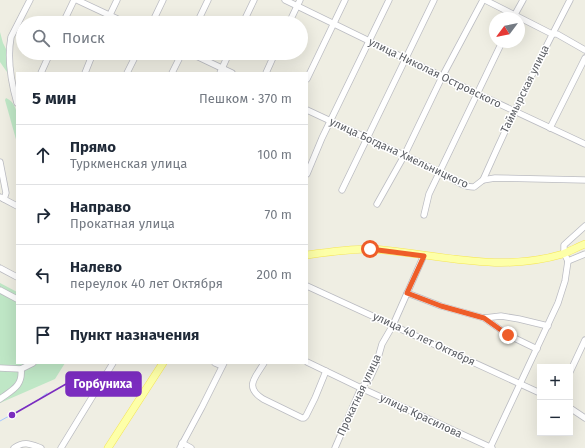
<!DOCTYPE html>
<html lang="ru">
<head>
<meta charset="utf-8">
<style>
	:root { --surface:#fff; --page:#f6f6f7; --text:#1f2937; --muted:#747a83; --line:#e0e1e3 }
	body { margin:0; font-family:"Fira Sans",sans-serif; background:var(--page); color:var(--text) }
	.controls { position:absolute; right:12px; bottom:12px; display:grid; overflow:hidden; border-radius:0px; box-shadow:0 4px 16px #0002 }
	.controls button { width:36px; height:36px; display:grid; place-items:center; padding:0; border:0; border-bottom:1px solid var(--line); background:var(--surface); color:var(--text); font:20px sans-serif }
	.compass { position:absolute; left:489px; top:12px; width:36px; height:36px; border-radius:50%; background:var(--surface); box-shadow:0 4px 16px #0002; rotate:238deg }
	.stop { position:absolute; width:12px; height:12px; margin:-9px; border:3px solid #ee5d29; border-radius:50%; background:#fff }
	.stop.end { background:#ee5d29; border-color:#fff; box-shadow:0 1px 4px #0008 }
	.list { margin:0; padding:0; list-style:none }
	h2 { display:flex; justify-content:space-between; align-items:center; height:52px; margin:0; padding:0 16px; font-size:17px }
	h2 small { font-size:13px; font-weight:400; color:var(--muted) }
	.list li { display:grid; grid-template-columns:26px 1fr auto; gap:12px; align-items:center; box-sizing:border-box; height:60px; padding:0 16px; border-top:1px solid var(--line) }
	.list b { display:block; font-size:15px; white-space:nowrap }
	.list p { margin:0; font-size:13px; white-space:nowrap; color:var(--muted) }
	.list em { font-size:13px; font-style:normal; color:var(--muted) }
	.icon { flex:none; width:22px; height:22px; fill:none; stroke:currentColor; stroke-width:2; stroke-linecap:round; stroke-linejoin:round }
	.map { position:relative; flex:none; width:585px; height:448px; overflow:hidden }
	.search { position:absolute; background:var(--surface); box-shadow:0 4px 16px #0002; left:16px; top:16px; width:292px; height:44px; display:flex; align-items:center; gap:10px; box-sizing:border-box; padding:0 14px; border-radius:22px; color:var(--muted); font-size:15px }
	.panel { position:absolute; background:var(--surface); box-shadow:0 4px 16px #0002; left:16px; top:72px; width:292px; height:292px; border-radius:0px }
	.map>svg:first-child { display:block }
</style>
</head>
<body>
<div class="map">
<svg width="585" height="448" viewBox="0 0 585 448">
	<rect width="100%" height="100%" fill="#efeee3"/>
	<g fill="#bfe7c6">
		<path d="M0,32L3,43L8,53L9,75L0,62Z"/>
		<path d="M6,98C22,105 17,129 17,143L5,100Z"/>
		<path d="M0,283L17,292V363H65L55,379L0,403Z"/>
	</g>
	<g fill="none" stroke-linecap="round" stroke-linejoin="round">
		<path stroke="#a3c6ff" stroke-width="1" d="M0,421L38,400L47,393"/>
		<g stroke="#bbbcc2" stroke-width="7">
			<g id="minor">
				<path d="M77,0L126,23"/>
				<path d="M285,0L478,94L585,144"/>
				<path d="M485,0L552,34H557L585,50"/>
				<path d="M513,18L523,0"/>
				<path d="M63,23L74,0"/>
				<path d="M106,23L117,0"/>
				<path d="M152,23L163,0"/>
				<path d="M197,23L208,0"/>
				<path d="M243,23L254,0"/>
				<path d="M289,23L300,0"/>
				<path d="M190,53L232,73"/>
				<path d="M41,73L50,53"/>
				<path d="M85,73L93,53"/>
				<path d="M127,73L137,53"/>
				<path d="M172,73L182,53"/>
				<path d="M220,73L229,53"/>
				<path d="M266,73L275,53"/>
				<path d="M307,79L345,0"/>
				<path d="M17,103C11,82 7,59 11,37L30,0"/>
				<path d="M307,110L440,172C451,178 462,187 474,187L483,180L495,178L585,180"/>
				<path d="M550,128L585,58"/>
				<path d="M0,162L6,193L4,199"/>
				<path d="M307,174L322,138L389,0"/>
				<path d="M483,180C510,119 539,59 570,0"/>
				<path d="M342,190C373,127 403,63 434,0"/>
				<path d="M0,197L17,206"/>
				<path d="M377,204L404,156L442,77L483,0"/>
				<path d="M424,215L429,194L502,42"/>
				<path d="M568,261L585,254"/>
				<path d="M0,268L17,277"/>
				<path d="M307,286L540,393"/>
				<path d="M0,290L17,299"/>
				<path d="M407,293L441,306L484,318L501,316L519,319L548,326"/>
				<path d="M484,318L508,335L537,349"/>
				<path d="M307,362L361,388L492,448"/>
				<path d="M215,363L222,366"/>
				<path d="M264,363C255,378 244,387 263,399L302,418H304L306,416L315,398L326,371"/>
				<path d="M0,368L21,369L33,363"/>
				<path d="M570,372L585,340"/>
				<path d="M0,399C12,390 23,386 21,369"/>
				<path d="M570,408L585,418"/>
				<path d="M182,443L191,448"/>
				<path d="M14,448C24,441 30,444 41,448"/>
				<path d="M61,448L113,363"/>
				<path d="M180,448L202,407L224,363"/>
				<path d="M335,448L361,388L370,378L376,365L382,344L393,325L424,255"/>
				<path d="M490,448L558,303L565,281L568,261L564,253V245L585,226"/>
			</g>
		</g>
		<g stroke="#f6e655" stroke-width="8">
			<g id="major">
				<path d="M307,255C328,252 349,249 370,249C437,253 495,274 563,254C570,251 578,247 585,244"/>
				<path d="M108,448L163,363"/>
			</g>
		</g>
		<use href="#minor" stroke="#fff" stroke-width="5.5"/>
		<use href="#major" stroke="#fdffa8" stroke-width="7"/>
	</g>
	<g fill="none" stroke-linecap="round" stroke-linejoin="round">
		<path stroke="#ee5d29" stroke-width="5" d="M370,249L424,256L407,293L441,306L484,318L508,335"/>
	</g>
	<g text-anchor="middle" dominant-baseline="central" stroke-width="3" stroke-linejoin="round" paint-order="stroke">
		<g font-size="11" fill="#5b5e64" stroke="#fff">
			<text transform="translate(435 73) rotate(26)">улица Николая Островского</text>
			<text transform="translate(525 89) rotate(-64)">Таймырская улица</text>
			<text transform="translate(399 153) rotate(25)">улица Богдана Хмельницкого</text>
			<text transform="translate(424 339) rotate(25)">улица 40 лет Октября</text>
			<text transform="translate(359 395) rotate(-65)">Прокатная улица</text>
			<text transform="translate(421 416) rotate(25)">улица Красилова</text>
		</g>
	</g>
	<path fill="none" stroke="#7b2cbf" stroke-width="1.5" d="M12 415L66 384"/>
	<circle fill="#7b2cbf" stroke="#fff" stroke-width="1.5" cx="12" cy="415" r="4"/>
	<rect fill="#7b2cbf" stroke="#7b2cbf" stroke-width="1.5" x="66" y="372" width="75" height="24" rx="4"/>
	<g font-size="12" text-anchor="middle" font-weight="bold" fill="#fff">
		<text x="103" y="388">Горбуниха</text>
	</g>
</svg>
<div class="controls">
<button>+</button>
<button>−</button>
</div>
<svg class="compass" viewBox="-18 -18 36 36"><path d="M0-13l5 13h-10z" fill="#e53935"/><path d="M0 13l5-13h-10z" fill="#747a83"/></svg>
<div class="stop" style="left:370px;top:249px"></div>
<div class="stop end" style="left:508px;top:335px"></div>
<div class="search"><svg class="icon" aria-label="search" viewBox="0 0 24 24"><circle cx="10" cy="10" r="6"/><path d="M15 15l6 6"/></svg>Поиск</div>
<section class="panel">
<h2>5 мин<small>Пешком · 370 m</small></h2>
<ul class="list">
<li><svg class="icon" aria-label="ahead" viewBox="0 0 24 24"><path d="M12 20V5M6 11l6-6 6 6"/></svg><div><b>Прямо</b><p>Туркменская улица</p></div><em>100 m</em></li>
<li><svg class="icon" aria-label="right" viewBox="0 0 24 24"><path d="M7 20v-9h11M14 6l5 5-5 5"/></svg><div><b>Направо</b><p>Прокатная улица</p></div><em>70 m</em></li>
<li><svg class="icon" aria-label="left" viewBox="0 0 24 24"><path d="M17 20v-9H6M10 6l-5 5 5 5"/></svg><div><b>Налево</b><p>переулок 40 лет Октября</p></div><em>200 m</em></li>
<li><svg class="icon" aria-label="arrive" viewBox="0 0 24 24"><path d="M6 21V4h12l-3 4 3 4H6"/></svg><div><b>Пункт назначения</b></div></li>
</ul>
</section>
</div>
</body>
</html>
